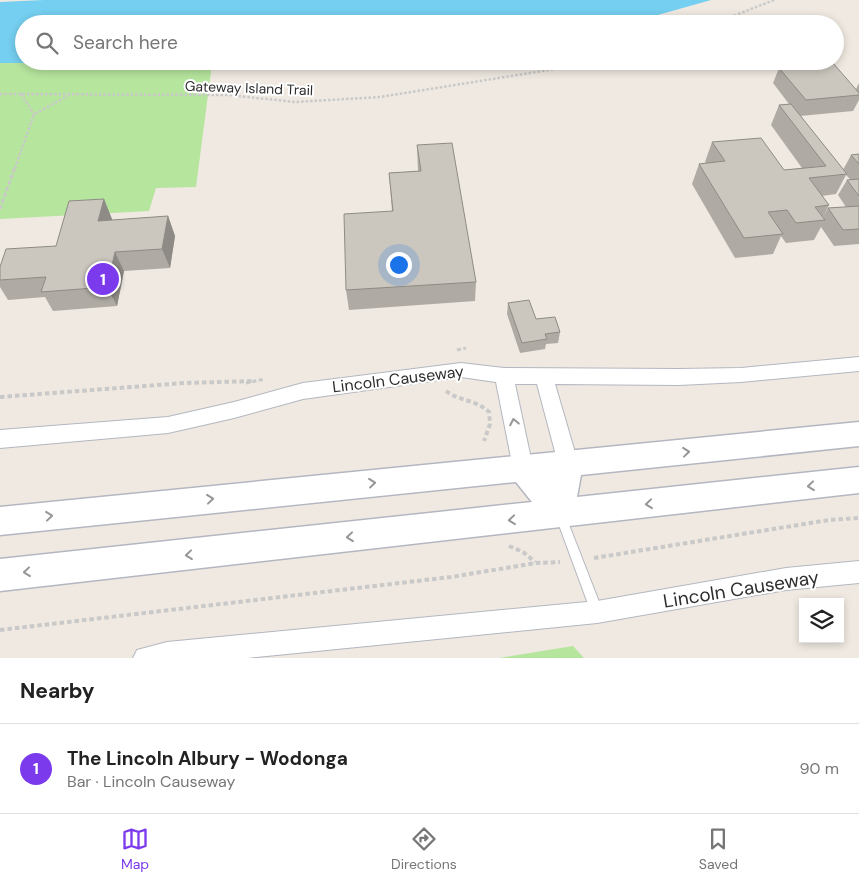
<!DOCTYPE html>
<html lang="en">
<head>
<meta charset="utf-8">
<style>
	:root { --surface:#fff; --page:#f2f2f2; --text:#222; --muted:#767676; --line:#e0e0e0; --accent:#7c3aed }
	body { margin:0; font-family:"DM Sans",sans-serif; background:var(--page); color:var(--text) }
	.controls { position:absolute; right:15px; bottom:15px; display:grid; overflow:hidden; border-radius:0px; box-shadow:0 2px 8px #0003 }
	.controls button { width:45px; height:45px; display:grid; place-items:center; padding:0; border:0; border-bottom:1px solid var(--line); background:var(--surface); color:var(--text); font:25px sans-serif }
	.you { position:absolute; left:398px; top:264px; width:18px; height:18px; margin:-12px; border:4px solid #fff; border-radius:50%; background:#1a73e8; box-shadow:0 0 0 8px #1a73e833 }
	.badge { display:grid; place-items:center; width:32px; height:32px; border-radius:50%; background:var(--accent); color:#fff; font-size:16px; font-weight:700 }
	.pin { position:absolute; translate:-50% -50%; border:2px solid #fff; box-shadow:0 1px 5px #0006 }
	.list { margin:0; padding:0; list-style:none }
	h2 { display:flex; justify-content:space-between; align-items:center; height:65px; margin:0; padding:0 20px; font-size:21px }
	h2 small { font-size:16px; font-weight:400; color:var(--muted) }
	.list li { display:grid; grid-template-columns:32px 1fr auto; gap:15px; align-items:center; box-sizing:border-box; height:90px; padding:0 20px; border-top:1px solid var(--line) }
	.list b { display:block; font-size:19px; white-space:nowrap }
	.list p { margin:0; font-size:16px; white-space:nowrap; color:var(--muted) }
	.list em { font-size:16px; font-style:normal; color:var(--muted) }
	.icon { flex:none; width:28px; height:28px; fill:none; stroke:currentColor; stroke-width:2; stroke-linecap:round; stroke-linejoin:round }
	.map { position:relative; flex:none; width:859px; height:658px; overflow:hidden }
	.search { position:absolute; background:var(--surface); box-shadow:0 2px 8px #0003; left:15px; right:15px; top:15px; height:55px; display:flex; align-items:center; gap:12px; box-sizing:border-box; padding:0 18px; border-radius:28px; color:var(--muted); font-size:19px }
	.sheet { height:155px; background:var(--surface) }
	nav { display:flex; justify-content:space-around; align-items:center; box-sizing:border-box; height:70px; border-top:1px solid var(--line); background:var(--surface); font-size:14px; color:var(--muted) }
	nav a { display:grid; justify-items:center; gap:2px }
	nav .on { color:var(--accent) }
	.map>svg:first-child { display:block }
</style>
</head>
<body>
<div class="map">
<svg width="859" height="658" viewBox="0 0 859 658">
	<rect width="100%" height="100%" fill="#efe9e1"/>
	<g fill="#b6e59e">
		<path d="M0,63L212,64L196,187L156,188L149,211L0,219Z"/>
		<path d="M573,646L584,658H499Z"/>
	</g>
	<path fill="#75cff0" d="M44,0H711L626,24H24V61H424L414,63H0V2Z"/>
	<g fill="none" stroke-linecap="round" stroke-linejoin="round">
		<g stroke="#b4b7c1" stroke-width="2">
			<path id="lane" d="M561,512L565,514L566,517L603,612L601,616L597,618L593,616L591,612L556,517L557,514Z"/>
		</g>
		<g stroke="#b4b7c1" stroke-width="2">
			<g id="street">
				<path d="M859,357V371L741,382L679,385L555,384L578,463L575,469L568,472L561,469L558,463L537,384H515L533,468L530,474L523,477L516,474L513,468L496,382L461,377L303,399L234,418L168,433L0,448V430L168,417L234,402L303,383L461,363L504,368L679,369L741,368Z"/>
				<path d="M859,561V583L786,590L597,623L247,658H133L137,650L167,642L597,601L786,568Z"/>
			</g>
		</g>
		<g stroke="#b4b7c1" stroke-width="3">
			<path id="secondary" d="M859,422V446L581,475L577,497L859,467V493L0,591V559L532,502L516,482L0,535V507Z"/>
		</g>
		<g stroke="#c9c9c9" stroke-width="2.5" stroke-dasharray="2.5 2" stroke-linecap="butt">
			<path d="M713,24L774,0"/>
			<path d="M0,94L229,95L295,102L380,97L555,69L584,61"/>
			<path d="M21,94L34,114"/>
			<path d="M15,168L34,114L68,96"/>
		</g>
		<g stroke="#c9c9c9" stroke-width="3" stroke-dasharray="4 2.5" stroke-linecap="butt">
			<path d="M0,209L15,167"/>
			<path d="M457,350L466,348"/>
			<path d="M246,383L265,379"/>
		</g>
		<g stroke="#c9c9c9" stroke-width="4" stroke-dasharray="4.5 3" stroke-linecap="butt">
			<path d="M446,391C459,401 477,400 489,412L490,424L484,441"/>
			<path d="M0,397L184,383L253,381"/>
			<path d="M509,546L523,552L535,562"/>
			<path d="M594,558L829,520L859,518"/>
			<path d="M0,630L451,577L536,563L560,562"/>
		</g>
		<use href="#lane" fill="#fff" fill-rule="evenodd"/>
		<use href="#street" fill="#fff" fill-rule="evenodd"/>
		<use href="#secondary" fill="#fff" fill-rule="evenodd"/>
	</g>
	<g fill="#afaba4" fill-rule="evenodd">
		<path d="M779,68L856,89L859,83V100L853,111L800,116L843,170L851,155L859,154V244L834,246L821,227L814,240L786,243L781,236L773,254L735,258L692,184L699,164L706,163L705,162L712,142L784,170L802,168L771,125L779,105L789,104L773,83ZM846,175L850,179L847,180L838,195L846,207L828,208L823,217L829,205L822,196L836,194Z"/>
		<path d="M417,145L476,282L475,301L349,310L346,290L392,211L389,173L418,171Z"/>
		<path d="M104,199L112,220L168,216L175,236L170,268L124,271L117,306L53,311L45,297L8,300L0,287V267L56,246Z"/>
		<path d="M508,303L536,319L560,332L558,343L546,344L545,349L520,353L507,314Z"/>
	</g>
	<g fill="#8e8b86">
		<path d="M104,199L112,219L107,241L98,221Z"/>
		<path d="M168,216L175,236L170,268L162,249Z"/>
		<path d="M115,252L124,271L117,306L107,287Z"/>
	</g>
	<g fill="#cbc7bf" stroke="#8e8b86">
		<path d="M833,63L859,93V95L806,100L779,68Z"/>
		<path d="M791,104L847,174L809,178L829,205L815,207L825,220L796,223L787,210L768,212L783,234L744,238L699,164L725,161L712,142L761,138L784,170L826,166L779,105Z"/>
		<path d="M452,143L476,282L346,290L344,214L393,211L389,173L421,171L417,145Z"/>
		<path d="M859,154V164L851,155Z"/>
		<path d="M859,179V196L847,180Z"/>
		<path d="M104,199L98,221L168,216L162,249L115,252L107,287L41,292L46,277L0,280V267L6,249L56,246L69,201Z"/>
		<path d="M859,206V229L843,230L828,208Z"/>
		<path d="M529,300L536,319L555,317L560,332L545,334L547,339L522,343L508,303Z"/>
	</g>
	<defs><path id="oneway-chevron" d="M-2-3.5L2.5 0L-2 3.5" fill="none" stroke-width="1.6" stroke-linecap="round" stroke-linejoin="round" transform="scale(1.25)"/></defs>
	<g stroke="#969696">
		<use href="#oneway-chevron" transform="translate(514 422) rotate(-101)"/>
		<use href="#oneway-chevron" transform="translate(686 452) rotate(-6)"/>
		<use href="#oneway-chevron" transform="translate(372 483) rotate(-6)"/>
		<use href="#oneway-chevron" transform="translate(811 486) rotate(174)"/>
		<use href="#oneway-chevron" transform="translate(210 499) rotate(-6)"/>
		<use href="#oneway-chevron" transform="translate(649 504) rotate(174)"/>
		<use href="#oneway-chevron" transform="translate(49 516) rotate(-6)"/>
		<use href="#oneway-chevron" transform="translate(512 520) rotate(174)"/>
		<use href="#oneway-chevron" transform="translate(350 537) rotate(174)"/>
		<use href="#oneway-chevron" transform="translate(189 555) rotate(174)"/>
		<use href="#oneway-chevron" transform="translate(27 572) rotate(174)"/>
	</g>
	<g text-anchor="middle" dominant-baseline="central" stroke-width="4" stroke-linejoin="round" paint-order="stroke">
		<g font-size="14" fill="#2e2e2e" stroke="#fff">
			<text transform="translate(249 88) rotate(2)">Gateway Island Trail</text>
		</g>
		<g font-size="16" fill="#2e2e2e" stroke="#fff">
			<text transform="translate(398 379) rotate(-7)">Lincoln Causeway</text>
		</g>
		<g font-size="19" fill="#2e2e2e" stroke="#fff">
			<text transform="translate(741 589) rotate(-9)">Lincoln Causeway</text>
		</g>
	</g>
</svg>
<div class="controls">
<button><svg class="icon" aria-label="layers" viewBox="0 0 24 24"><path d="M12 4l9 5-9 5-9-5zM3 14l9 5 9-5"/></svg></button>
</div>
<div class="you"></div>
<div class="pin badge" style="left:103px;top:279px">1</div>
<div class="search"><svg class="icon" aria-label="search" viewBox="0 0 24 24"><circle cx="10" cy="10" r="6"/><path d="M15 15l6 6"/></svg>Search here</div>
</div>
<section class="sheet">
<h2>Nearby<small></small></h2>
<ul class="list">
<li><span class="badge">1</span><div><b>The Lincoln Albury - Wodonga</b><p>Bar · Lincoln Causeway</p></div><em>90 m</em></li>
</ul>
</section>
<nav>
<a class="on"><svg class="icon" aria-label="map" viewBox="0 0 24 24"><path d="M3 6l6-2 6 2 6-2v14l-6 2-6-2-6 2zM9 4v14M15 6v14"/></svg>Map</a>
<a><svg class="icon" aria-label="directions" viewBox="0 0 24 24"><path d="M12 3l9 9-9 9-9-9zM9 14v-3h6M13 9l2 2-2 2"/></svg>Directions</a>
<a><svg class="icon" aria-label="saved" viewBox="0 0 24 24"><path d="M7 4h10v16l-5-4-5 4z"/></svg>Saved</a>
</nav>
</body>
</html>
